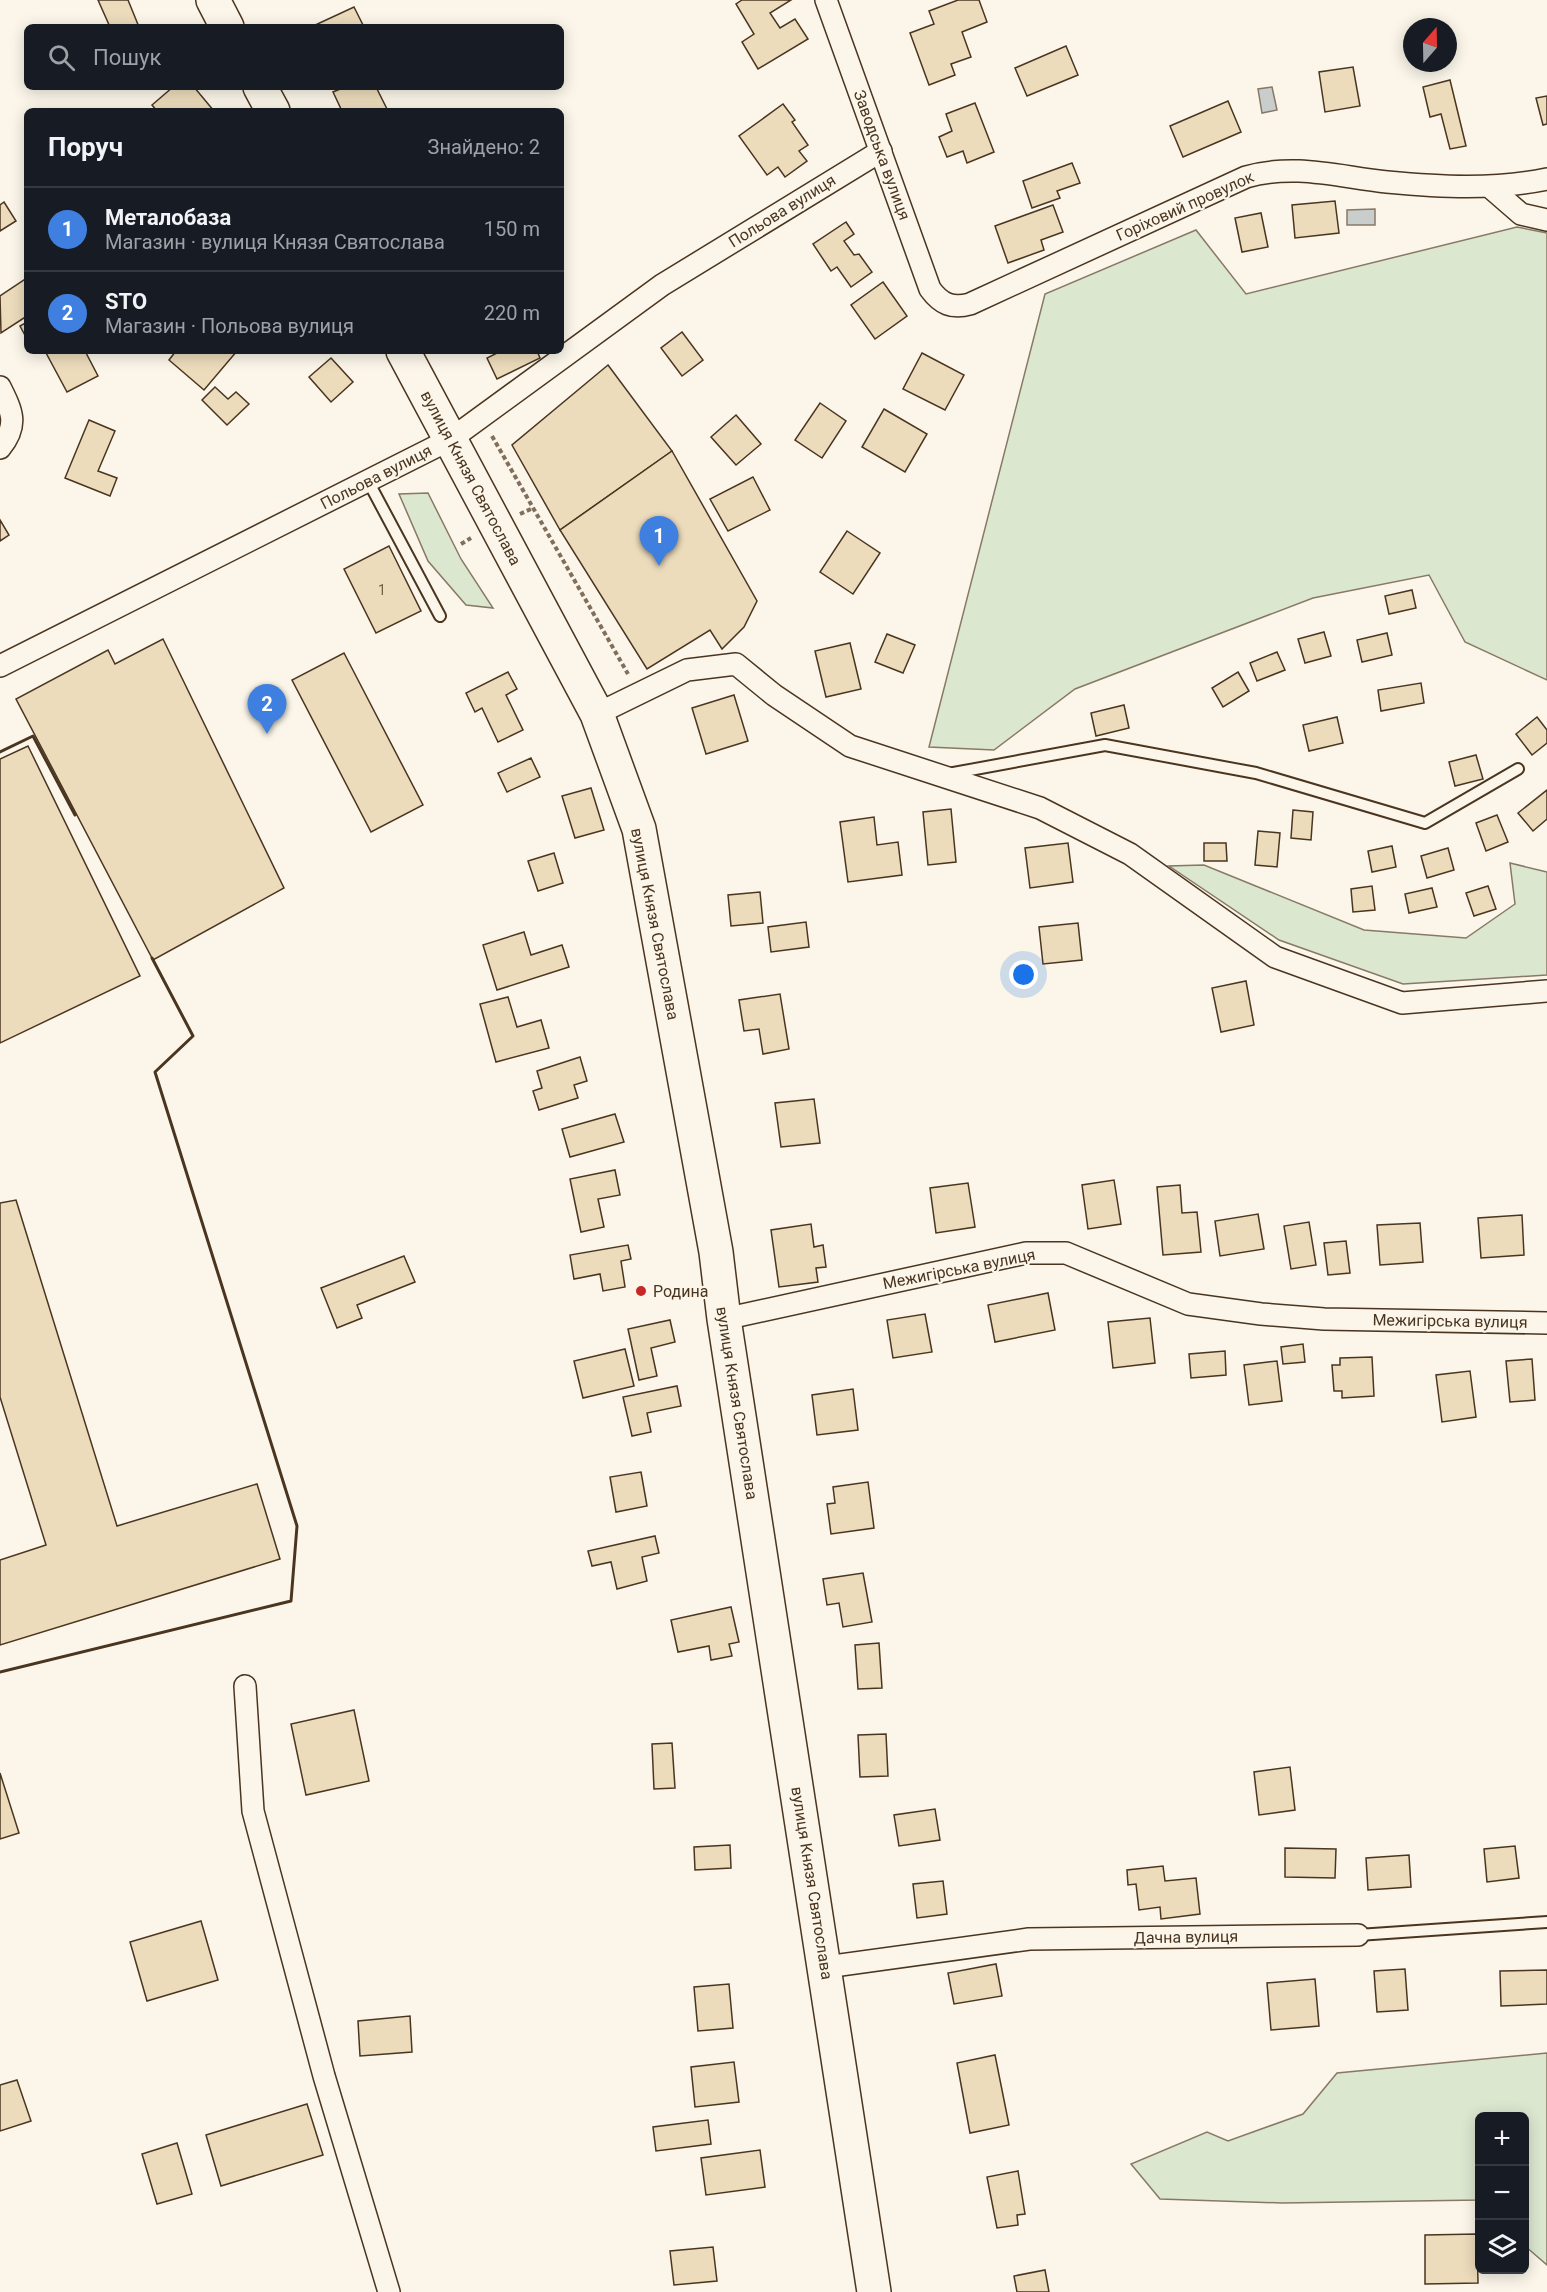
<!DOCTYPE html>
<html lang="uk">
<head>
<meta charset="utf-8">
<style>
	:root { --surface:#171b24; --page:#242831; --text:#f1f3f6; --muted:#9ea1a6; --line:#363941; --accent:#d93025 }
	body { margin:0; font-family:Roboto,sans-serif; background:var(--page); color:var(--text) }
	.controls { position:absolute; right:18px; bottom:18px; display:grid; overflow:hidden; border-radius:9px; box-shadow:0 3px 15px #0003 }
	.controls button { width:54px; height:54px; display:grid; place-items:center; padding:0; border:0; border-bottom:2px solid var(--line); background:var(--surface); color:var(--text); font:30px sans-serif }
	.compass { position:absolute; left:1403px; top:18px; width:54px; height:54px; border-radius:50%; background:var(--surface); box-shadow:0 3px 15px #0003; rotate:20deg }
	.you { position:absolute; left:1024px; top:975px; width:21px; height:21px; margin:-15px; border:4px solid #fff; border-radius:50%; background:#1a73e8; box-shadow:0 0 0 9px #1a73e833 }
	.badge { display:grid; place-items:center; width:39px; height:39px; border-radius:50%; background:var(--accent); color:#fff; font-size:20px; font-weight:700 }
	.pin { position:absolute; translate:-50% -50px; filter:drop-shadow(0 2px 3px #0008) }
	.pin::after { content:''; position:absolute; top:32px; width:21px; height:18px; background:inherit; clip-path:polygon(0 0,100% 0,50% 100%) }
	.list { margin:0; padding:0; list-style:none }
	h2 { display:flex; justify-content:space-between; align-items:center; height:78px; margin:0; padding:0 24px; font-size:26px }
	h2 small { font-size:20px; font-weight:400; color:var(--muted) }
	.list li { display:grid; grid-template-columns:39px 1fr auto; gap:18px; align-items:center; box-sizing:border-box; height:84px; padding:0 24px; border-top:2px solid var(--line) }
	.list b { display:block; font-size:22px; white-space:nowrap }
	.list p { margin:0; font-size:20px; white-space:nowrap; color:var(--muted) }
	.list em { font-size:20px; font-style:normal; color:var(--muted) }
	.icon { flex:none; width:33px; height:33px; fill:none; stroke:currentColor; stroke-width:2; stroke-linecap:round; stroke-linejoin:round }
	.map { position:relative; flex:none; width:1547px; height:2292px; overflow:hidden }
	.search { position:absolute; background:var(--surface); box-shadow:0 3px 15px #0003; left:24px; top:24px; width:540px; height:66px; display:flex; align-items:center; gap:15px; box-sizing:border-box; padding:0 21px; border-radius:9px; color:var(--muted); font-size:22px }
	.panel { position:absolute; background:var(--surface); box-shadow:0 3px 15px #0003; left:24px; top:108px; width:540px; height:246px; border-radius:9px }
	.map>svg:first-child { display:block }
</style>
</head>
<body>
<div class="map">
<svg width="1547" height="2292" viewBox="0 0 1547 2292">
	<rect width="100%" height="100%" fill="#fbf6e9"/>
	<g fill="#dce7d0" stroke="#887966" stroke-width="1.5">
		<path d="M1517,227L1547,233V680L1465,642L1429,575L1313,598L1075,689L994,750L929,747L1045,294L1196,230L1246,294Z"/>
		<path d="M428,493L461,559L493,608L466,605L428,561L399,494Z"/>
		<path d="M1510,863L1547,872V975L1403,984L1279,940L1169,866L1204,865L1364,930L1466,938L1515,904Z"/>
		<path d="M1547,2053V2265L1525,2246L1524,2116H1480L1479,2200L1282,2203L1160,2199L1131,2164L1207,2132L1228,2141L1303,2114L1337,2073Z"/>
	</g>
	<g fill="#c9cecd" stroke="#887966" stroke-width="1.5">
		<path d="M1272,87L1277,110L1262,113L1258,89Z"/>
		<path d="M1375,209V225H1347V210Z"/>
	</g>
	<g fill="#ecdcbc" stroke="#4a3520" stroke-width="1.5">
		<path d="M98,0H128L139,27H110Z"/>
		<path d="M742,0H791L770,13L780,28L795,19L808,39L758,69L742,42L754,34L736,4Z"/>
		<path d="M958,0H979L987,22L962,32L971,57L951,64L955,75L929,85L910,33L934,24L929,11Z"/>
		<path d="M354,7L364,27H311Z"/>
		<path d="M1066,46L1078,75L1027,96L1015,68Z"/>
		<path d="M1353,67L1360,106L1325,112L1319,72Z"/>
		<path d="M1450,80L1466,146L1450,149L1441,114L1430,117L1423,87Z"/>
		<path d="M173,87H194L214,111H157L152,105Z"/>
		<path d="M345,87H376L388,111H342L333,92Z"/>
		<path d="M1547,96V124L1543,125L1536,98Z"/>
		<path d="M1228,101L1241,132L1183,157L1170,126Z"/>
		<path d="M975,103L994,152L967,163L963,151L947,157L939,137L952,131L946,114Z"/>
		<path d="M783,104L795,120L792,122L808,145L799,151L807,161L785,177L778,167L767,175L739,136Z"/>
		<path d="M1072,163L1080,183L1057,191L1060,198L1032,208L1023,181Z"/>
		<path d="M1335,201L1339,233L1295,238L1292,205Z"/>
		<path d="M4,202L16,221L0,231V205Z"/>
		<path d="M1053,205L1063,232L1041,240L1044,250L1008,263L995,226Z"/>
		<path d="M1261,213L1268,247L1242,252L1235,218Z"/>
		<path d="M846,222L854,234L844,241L854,255L859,254L872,272L851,287L837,267L831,271L813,244Z"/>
		<path d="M27,278V316L1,333L0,296Z"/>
		<path d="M883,282L907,316L875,339L851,305Z"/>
		<path d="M27,322V339L20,326Z"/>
		<path d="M682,332L703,360L682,376L661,348Z"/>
		<path d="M45,351H85L98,376L67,392Z"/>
		<path d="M176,351H237L204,390L169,360Z"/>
		<path d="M501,351H537L540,358L497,379L487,358Z"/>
		<path d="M922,353L964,375L945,410L903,389Z"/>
		<path d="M331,358L353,382L331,402L309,377Z"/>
		<path d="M608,365L672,451L560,530L512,445Z"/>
		<path d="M215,387L228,399L236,392L249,404L227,425L202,400Z"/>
		<path d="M820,403L846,421L822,458L795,440Z"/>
		<path d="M884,409L927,434L905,472L862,447Z"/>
		<path d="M736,415L761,444L736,465L711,437Z"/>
		<path d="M89,420L115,431L98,471L117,478L110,496L65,478Z"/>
		<path d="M672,451L757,601L744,627L722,649L710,630L647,669L560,530Z"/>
		<path d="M753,477L770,510L728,531L710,499Z"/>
		<path d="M0,520L9,535L0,541Z"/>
		<path d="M847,531L880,553L853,594L820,572Z"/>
		<path d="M389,546L421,611L376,633L344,569Z"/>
		<path d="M1412,590L1416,608L1389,614L1385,596Z"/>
		<path d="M1324,632L1331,656L1305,663L1298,639Z"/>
		<path d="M1387,633L1392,655L1362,662L1357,640Z"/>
		<path d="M887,634L915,645L903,673L875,662Z"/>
		<path d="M163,639L284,888L153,960L16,699L108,650L115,664Z"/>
		<path d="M850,643L861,689L826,697L815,651Z"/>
		<path d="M1277,652L1285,670L1257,681L1250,663Z"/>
		<path d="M344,653L423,805L371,832L292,680Z"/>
		<path d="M508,672L517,689L506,695L523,730L498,742L482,708L475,712L466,693Z"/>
		<path d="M1238,672L1249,691L1223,707L1212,688Z"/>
		<path d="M1421,683L1424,703L1381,711L1378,690Z"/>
		<path d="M734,695L748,741L706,754L692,708Z"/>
		<path d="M1124,705L1129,728L1096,736L1091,713Z"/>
		<path d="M1337,717L1343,743L1309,751L1303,725Z"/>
		<path d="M1537,717L1547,730V743L1532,755L1516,734Z"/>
		<path d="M28,746L140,976L0,1043V759Z"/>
		<path d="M1476,755L1483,779L1455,786L1449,762Z"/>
		<path d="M531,758L540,777L507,792L498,773Z"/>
		<path d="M591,788L604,830L575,838L562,796Z"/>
		<path d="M1547,790V819L1533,831L1518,813Z"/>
		<path d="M951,809L956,862L928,865L923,812Z"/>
		<path d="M1293,810L1313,812L1311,840L1291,838Z"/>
		<path d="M1497,815L1508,842L1486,851L1476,823Z"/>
		<path d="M874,817L877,845L898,842L902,875L848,882L840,822Z"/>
		<path d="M1258,831L1280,833L1277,867L1255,865Z"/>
		<path d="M1068,843L1073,882L1030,888L1025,848Z"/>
		<path d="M1204,843H1226L1227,861H1204Z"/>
		<path d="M1392,846L1396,867L1372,872L1368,851Z"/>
		<path d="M1448,848L1454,870L1427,878L1421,856Z"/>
		<path d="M554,853L563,883L538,891L528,861Z"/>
		<path d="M1372,886L1375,910L1353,912L1351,889Z"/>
		<path d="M1488,886L1496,909L1474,916L1466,893Z"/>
		<path d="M1432,888L1437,907L1409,913L1405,894Z"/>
		<path d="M760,892L763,923L731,926L728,895Z"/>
		<path d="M806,922L809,947L771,952L768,927Z"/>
		<path d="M1078,923L1082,960L1043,964L1039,927Z"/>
		<path d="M524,932L531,955L562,945L569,967L497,990L483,945Z"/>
		<path d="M1246,981L1254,1025L1221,1032L1212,988Z"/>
		<path d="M780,994L789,1049L763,1054L759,1029L744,1031L739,1000Z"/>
		<path d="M508,997L517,1027L541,1020L549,1048L496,1062L480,1004Z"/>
		<path d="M580,1057L587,1081L574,1085L578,1098L539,1110L533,1091L542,1088L537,1071Z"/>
		<path d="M814,1099L820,1143L781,1147L775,1103Z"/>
		<path d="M615,1114L624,1142L570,1157L562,1129Z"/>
		<path d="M615,1170L620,1195L598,1199L604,1227L581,1232L570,1179Z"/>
		<path d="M1114,1180L1121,1224L1088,1229L1082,1185Z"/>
		<path d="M968,1183L975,1227L936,1233L930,1188Z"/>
		<path d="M1180,1185L1182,1213L1197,1212L1201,1252L1163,1255L1157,1187Z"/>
		<path d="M16,1200L117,1526L257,1484L280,1559L0,1645V1560L46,1545L0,1397V1203Z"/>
		<path d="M1258,1214L1264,1249L1220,1256L1215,1221Z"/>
		<path d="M1522,1215L1524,1255L1481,1258L1478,1218Z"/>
		<path d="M1309,1222L1316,1265L1291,1269L1284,1226Z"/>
		<path d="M1420,1223L1423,1262L1380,1265L1377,1225Z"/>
		<path d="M811,1224L814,1247L823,1245L826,1267L816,1268L818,1282L779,1287L771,1230Z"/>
		<path d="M1346,1241L1350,1273L1328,1275L1324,1243Z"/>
		<path d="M628,1245L631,1259L621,1261L625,1287L603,1291L600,1274L574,1279L570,1255Z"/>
		<path d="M404,1256L415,1282L357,1305L362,1318L337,1328L321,1288Z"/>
		<path d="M1048,1293L1055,1330L995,1342L988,1305Z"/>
		<path d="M925,1314L932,1352L893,1358L887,1320Z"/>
		<path d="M1150,1318L1155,1363L1113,1368L1108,1322Z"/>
		<path d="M670,1320L675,1342L651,1348L657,1376L639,1380L628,1329Z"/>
		<path d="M1303,1344L1305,1362L1283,1364L1281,1347Z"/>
		<path d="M625,1349L634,1386L583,1398L574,1361Z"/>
		<path d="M1225,1351L1226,1375L1191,1378L1189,1354Z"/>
		<path d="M1372,1357L1374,1396L1342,1398V1391H1334L1332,1365H1340V1358Z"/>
		<path d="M1532,1359L1535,1400L1510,1402L1506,1361Z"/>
		<path d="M1277,1361L1282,1401L1249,1405L1244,1365Z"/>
		<path d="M1470,1371L1476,1417L1442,1422L1436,1375Z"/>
		<path d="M677,1386L681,1406L647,1413L651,1432L632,1436L623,1397Z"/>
		<path d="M853,1389L858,1430L817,1435L812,1395Z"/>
		<path d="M641,1472L647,1506L616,1512L610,1477Z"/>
		<path d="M868,1482L874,1528L831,1534L827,1504L835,1503L833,1487Z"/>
		<path d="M655,1536L659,1553L642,1557L647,1581L617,1589L611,1562L592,1566L588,1551Z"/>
		<path d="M863,1573L872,1622L843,1627L839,1603L827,1605L823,1579Z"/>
		<path d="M731,1607L739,1642L729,1644L732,1656L711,1660L709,1646L678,1652L671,1620Z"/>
		<path d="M879,1643L882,1688L858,1689L855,1645Z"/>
		<path d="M354,1710L369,1781L306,1795L291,1724Z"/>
		<path d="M886,1734L888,1776L860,1777L858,1735Z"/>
		<path d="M672,1743L675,1788L654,1789L652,1744Z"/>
		<path d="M1290,1767L1295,1810L1259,1815L1254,1772Z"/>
		<path d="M0,1773L19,1833L0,1839Z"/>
		<path d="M935,1809L940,1840L899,1846L894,1815Z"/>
		<path d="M730,1845L731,1868L695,1870L694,1847Z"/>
		<path d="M1515,1846L1519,1878L1487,1882L1484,1849Z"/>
		<path d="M1285,1848L1336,1849L1335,1878L1285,1877Z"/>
		<path d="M1409,1855L1411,1887L1368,1890L1366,1858Z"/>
		<path d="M1163,1866L1165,1881L1196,1878L1200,1914L1161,1919L1160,1907L1139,1910L1136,1884L1128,1885L1127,1870Z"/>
		<path d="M943,1881L947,1914L917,1918L913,1884Z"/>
		<path d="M201,1921L218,1980L147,2001L130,1942Z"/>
		<path d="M996,1964L1002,1996L954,2004L948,1973Z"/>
		<path d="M1405,1969L1408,2010L1377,2012L1374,1971Z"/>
		<path d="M1547,1970V2004L1501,2006L1500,1971Z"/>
		<path d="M1315,1979L1319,2026L1271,2030L1267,1983Z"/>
		<path d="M729,1984L733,2028L698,2031L694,1987Z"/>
		<path d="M410,2016L412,2052L360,2056L358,2021Z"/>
		<path d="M995,2055L1009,2125L970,2133L957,2063Z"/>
		<path d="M734,2062L739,2102L695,2107L691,2067Z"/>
		<path d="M17,2080L31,2121L0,2131V2085Z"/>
		<path d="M307,2104L323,2155L221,2186L206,2135Z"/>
		<path d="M708,2120L711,2144L656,2151L653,2127Z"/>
		<path d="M177,2143L192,2194L157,2204L142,2154Z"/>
		<path d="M760,2150L765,2187L706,2195L701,2158Z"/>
		<path d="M1018,2171L1025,2214L1017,2215L1018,2225L997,2228L987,2177Z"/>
		<path d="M1477,2234L1478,2283L1425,2284V2235Z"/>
		<path d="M713,2247L717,2281L674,2285L670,2251Z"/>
		<path d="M1045,2270L1049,2292H1017L1014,2276Z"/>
	</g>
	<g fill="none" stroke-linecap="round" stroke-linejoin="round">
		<g stroke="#4a3520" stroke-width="14">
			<g id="lane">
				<path d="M368,481L440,616"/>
				<path d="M948,774L1105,745L1256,773L1425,823L1518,769"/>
				<path d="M1358,1935L1547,1922"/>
			</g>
		</g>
		<g stroke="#4a3520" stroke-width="24">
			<g id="street">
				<path d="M826,0L930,289C941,304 952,309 970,304L1246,177C1294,163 1339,177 1387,182C1440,187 1494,190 1547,179"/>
				<path d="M1491,188L1521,214L1547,220"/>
				<path d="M0,387C12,411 19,425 0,448"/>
				<path d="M0,666L451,439L662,285L881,151"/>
				<path d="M597,714L687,670L736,664L774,695L850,746L1040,808L1130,854L1275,957L1402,1003L1547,991"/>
				<path d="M724,1319L1026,1253H1066L1188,1304L1261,1314L1324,1319L1547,1323"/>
				<path d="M245,1686L253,1811L324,2076L389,2292"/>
				<path d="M826,1967L1029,1939L1358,1935"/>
			</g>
		</g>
		<g stroke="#4a3520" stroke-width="36">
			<g id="primary">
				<path d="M213,0L227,27"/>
				<path d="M260,87L273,111"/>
				<path d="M403,351L597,714L639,829L716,1252L724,1319L874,2292"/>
			</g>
		</g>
		<g stroke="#7f6f5c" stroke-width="4" stroke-dasharray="4.5 3" stroke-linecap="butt">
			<path d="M492,436L628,674"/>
			<path d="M520,514L533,508"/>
			<path d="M461,544L471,538"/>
		</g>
		<use href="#lane" stroke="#fbf6e9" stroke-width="10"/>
		<use href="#street" stroke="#fbf6e9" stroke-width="21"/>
		<use href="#primary" stroke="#fbf6e9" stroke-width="33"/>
		<g stroke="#4a3520" stroke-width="3">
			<path d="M0,752L33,736L75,815"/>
			<path d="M0,1672L291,1601L297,1526L155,1072L193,1036L152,958"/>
		</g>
	</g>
	<circle fill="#c62828" stroke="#fbf6e9" stroke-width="2" cx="641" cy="1291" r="6"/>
	<g text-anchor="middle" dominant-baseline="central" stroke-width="4.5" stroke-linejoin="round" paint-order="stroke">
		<g font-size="14" fill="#725f47">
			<text x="382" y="590">1</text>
		</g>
		<g font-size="16" fill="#4a3520" stroke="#fbf6e9">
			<text transform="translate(882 155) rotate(70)">Заводська вулиця</text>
			<text transform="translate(1185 206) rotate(-24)">Горіховий провулок</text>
			<text transform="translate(782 211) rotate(-32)">Польова вулиця</text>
			<text transform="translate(376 477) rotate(-27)">Польова вулиця</text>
			<text transform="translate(471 478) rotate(62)">вулиця Князя Святослава</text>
			<text transform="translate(655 924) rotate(79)">вулиця Князя Святослава</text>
			<text transform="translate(959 1269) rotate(-11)">Межигірська вулиця</text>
			<text transform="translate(1450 1321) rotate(1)">Межигірська вулиця</text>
			<text transform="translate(737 1403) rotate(81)">вулиця Князя Святослава</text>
			<text transform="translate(812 1883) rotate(81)">вулиця Князя Святослава</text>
			<text transform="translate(1186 1937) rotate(-1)">Дачна вулиця</text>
		</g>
		<g font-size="16" fill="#4a3520" stroke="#fbf6e9" text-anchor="start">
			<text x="653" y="1291">Родина</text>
		</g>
	</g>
</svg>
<div class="controls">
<button>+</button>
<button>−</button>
<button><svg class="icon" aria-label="layers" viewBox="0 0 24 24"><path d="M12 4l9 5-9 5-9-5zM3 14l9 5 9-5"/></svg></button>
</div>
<svg class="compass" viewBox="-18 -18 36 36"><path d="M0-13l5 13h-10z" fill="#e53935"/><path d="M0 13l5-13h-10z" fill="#9ea1a6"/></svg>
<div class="you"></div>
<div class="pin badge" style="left:659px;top:566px;background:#3f7fe0">1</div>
<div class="pin badge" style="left:267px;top:734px;background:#3f7fe0">2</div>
<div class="search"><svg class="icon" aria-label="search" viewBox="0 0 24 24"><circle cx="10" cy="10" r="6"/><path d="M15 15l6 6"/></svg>Пошук</div>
<section class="panel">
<h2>Поруч<small>Знайдено: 2</small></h2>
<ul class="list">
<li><span class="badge" style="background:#3f7fe0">1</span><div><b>Металобаза</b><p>Магазин · вулиця Князя Святослава</p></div><em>150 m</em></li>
<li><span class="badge" style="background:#3f7fe0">2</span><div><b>STO</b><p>Магазин · Польова вулиця</p></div><em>220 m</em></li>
</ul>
</section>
</div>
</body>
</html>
